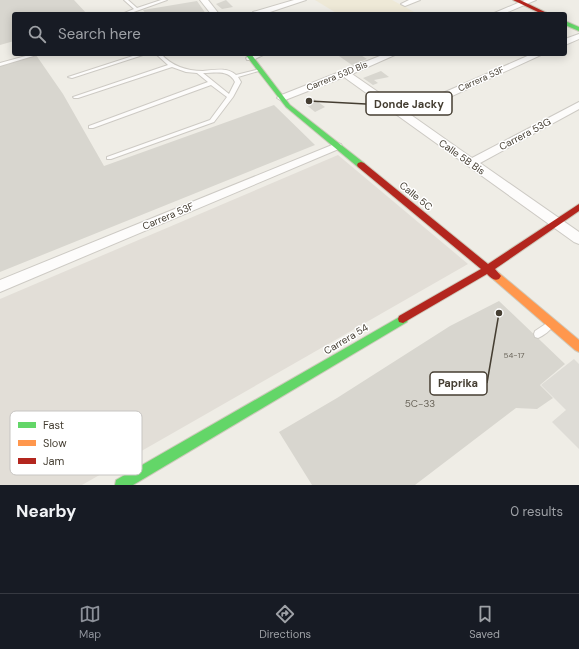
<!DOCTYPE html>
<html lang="en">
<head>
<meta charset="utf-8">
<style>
	:root { --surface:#171b24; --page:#20242c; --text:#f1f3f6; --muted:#9ea1a6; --line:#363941; --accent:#8c9099 }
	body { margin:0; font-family:"DM Sans",sans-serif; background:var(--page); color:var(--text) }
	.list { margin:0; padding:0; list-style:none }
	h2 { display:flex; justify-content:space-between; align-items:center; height:52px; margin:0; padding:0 16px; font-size:17px }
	h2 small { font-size:13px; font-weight:400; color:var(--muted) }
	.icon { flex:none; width:22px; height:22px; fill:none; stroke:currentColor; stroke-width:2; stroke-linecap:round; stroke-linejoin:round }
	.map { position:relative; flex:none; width:579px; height:485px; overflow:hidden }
	.search { position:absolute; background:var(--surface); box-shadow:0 2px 10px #0003; left:12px; right:12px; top:12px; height:44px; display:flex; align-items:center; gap:10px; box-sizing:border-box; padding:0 14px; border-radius:4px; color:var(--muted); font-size:15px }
	.sheet { height:108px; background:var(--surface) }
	nav { display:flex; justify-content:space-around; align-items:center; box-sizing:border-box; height:56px; border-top:1px solid var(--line); background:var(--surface); font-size:11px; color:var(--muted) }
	nav a { display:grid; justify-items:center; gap:2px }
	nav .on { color:var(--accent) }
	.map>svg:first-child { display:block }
</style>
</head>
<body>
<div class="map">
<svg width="579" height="485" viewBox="0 0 579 485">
	<rect width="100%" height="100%" fill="#efede6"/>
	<path fill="#e2ded7" d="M338,155L468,264L82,485H0V299Z"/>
	<path fill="#eee9d7" d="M315,0H392L418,14H338Z"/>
	<path fill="#dedcd6" d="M574,359L579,364V449L552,422L566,410L541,385Z"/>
	<g fill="#d8d6cf">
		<path d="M0,0H74L87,14H14V41L0,45Z"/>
		<path d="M226,0L233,7L222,9L216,4Z"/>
		<path d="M197,1L206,14H146L143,10Z"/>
		<path d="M336,54H359L367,59L352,65Z"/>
		<path d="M36,55L63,94L104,166L274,105L315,145L0,272V66Z"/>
		<path d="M381,71L389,77L374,80L378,83L373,85L363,78Z"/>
		<path d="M314,99L325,107L315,112L304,103Z"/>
		<path d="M499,301L565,364L540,385L553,398L537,409L516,408L415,485H312L279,432L337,398L450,326Z"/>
	</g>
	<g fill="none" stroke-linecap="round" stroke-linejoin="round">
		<g stroke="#cdcac4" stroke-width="2">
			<g id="lane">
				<path d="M124,0H128L137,8L161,0H167L128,14H122L134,9Z"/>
				<path d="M33,54H40L0,66V63Z"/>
				<path d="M139,54H146L72,78L68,77Z"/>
				<path d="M156,54H161C172,66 186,71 203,71C214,70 227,67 236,75L260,69L262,70L238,77L241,82L233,97L214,122L111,159H107V157L210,120L227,97L211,85L93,128H89V126L208,82L197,73L186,72L172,67L78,98H74L73,97L168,65ZM203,73C215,73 229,69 235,82L229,94Z"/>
				<path d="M550,321L553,323L554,325C551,330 543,336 538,338L535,337L534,334L535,331Z"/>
			</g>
		</g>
		<g stroke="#cdcac4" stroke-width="2">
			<g id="street">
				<path d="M200,0H208L219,14H211Z"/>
				<path d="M294,0H306L264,14H252L253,12Z"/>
				<path d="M409,0H420L405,6L401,4Z"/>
				<path d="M525,0H536L503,14H492Z"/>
				<path d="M579,34V39L565,45V39Z"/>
				<path d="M253,54H265L253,60H247L246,58Z"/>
				<path d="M385,54H397L352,74L404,110L532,54H543L411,115L472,158L579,102V109L480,163L579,232V244L574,242L344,77L285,100L282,101L277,98L279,96Z"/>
				<path d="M337,143L341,144L342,146L341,148L0,292V280Z"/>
			</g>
		</g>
		<g stroke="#cfcabc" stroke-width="2">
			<g id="fast">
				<path d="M565,21L579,27V31L565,25Z"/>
				<path d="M245,54H251L290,105L364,163L365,165L364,167H358L286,107Z"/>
				<path d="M403,315L407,316L408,319L407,322L133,485H115L116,480Z"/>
			</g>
		</g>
		<g stroke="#cfcabc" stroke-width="2">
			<path id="slow" d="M496,272L499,273L579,340V352L575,350L493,279L491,276L493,273Z"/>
		</g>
		<g stroke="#cfcabc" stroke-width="2">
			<g id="jam">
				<path d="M513,0H520L549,14H542Z"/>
				<path d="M361,162L364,163L488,264L579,204V211L495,269L501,276L499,279C494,281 491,278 487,274L403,323L399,322L398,319L399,316L481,269L358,167L357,165L358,163Z"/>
			</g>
		</g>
		<use href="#lane" fill="#fdfcfb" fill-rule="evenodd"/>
		<use href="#street" fill="#fdfcfb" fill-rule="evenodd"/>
		<use href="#fast" fill="#63d668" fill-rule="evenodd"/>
		<use href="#slow" fill="#ff974d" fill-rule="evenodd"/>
		<use href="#jam" fill="#b3261e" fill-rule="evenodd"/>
	</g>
	<g text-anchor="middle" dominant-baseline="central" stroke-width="3" stroke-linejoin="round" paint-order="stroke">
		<g font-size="8" fill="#6a655a">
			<text x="514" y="355">54-17</text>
		</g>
		<g font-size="9" fill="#453e32" stroke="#fff">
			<text transform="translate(337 76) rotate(-22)">Carrera 53D Bis</text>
			<text transform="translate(481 79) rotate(-24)">Carrera 53F</text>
		</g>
		<g font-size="10" fill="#453e32" stroke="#fff">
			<text transform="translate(525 134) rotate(-28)">Carrera 53G</text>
			<text transform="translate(462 157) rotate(35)">Calle 5B Bis</text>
			<text transform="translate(416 196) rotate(39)">Calle 5C</text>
			<text transform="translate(168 216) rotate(-23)">Carrera 53F</text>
			<text transform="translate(346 339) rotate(-31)">Carrera 54</text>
		</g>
		<g font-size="10" fill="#6a655a">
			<text x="420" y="403">5C-33</text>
		</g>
	</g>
	<rect x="10" y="411" width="132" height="64" rx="6" fill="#fff" stroke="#c7c5c2" stroke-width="1"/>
	<rect x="18" y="422" width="18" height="6" fill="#63d668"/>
	<rect x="18" y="440" width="18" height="6" fill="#ff974d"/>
	<rect x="18" y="458" width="18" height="6" fill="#b3261e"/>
	<g font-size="11" fill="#453e32">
		<text x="43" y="429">Fast</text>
		<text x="43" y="447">Slow</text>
		<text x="43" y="465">Jam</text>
	</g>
	<path fill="none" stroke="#453e32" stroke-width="1.5" d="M309 101L366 104M499 313L487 383"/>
	<g fill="#453e32" stroke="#fff" stroke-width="1.5">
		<circle cx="309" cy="101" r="4"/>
		<circle cx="499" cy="313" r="4"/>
	</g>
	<g fill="#fff" stroke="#453e32" stroke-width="1.5">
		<rect x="366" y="92" width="86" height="23" rx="4"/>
		<rect x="430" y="372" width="57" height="23" rx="4"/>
	</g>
	<g font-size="11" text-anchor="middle" font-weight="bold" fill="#453e32">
		<text x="409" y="108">Donde Jacky</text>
		<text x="458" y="387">Paprika</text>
	</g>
</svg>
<div class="search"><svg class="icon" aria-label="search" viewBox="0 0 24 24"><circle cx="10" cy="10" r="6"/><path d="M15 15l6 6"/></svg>Search here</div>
</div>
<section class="sheet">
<h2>Nearby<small>0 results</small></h2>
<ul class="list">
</ul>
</section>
<nav>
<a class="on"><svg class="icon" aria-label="map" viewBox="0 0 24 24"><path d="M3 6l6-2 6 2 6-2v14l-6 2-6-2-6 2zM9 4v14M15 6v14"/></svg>Map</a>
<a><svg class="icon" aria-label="directions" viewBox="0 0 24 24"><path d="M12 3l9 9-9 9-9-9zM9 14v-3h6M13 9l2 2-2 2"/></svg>Directions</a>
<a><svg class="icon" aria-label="saved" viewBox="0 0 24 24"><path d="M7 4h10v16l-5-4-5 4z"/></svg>Saved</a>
</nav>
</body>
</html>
